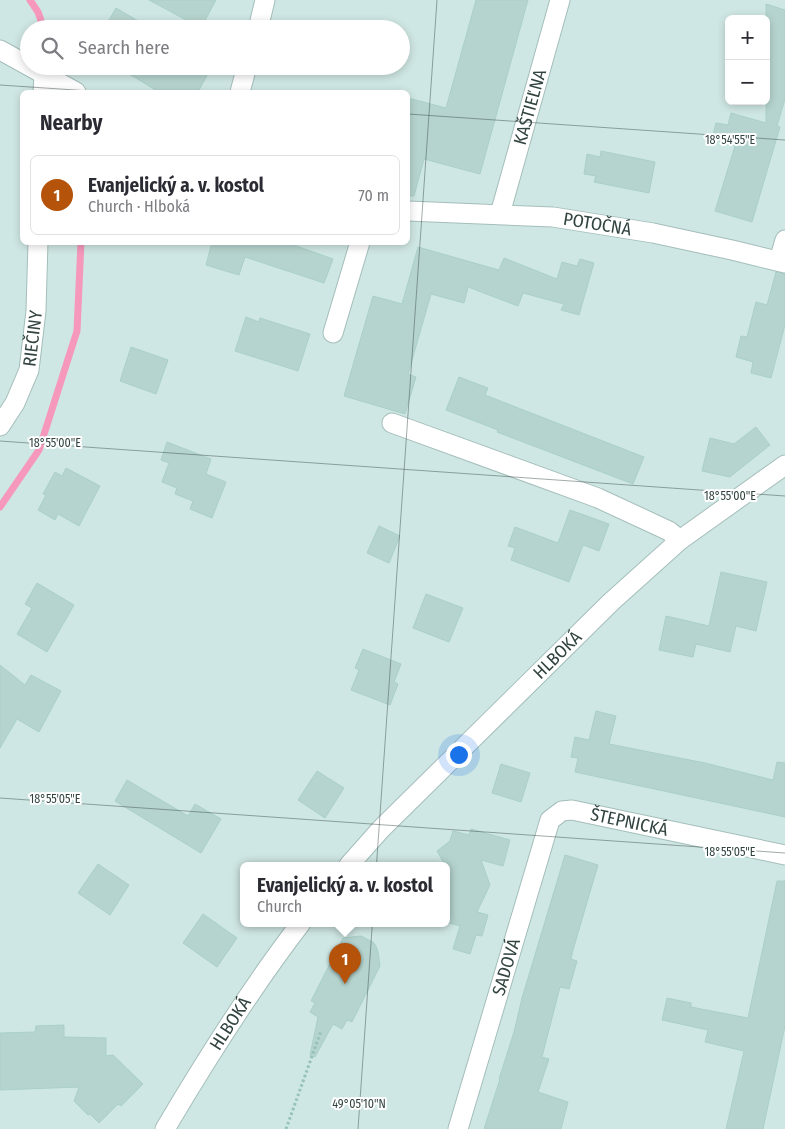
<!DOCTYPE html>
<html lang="en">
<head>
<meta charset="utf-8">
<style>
	:root { --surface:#fff; --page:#f7f7f7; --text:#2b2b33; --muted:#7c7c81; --line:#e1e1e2; --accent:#b45309 }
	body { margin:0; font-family:"Fira Sans Condensed",sans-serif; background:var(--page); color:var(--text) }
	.controls { position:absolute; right:15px; top:15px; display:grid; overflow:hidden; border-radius:8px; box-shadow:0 2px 8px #0003 }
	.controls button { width:45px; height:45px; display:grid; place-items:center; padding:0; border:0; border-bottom:1px solid var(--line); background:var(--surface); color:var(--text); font:25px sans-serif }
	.you { position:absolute; left:458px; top:754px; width:18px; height:18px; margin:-12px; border:4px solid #fff; border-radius:50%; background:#1a73e8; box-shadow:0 0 0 8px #1a73e833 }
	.badge { display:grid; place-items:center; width:32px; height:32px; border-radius:50%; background:var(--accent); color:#fff; font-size:16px; font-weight:700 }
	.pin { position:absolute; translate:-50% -41px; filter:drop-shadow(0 1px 2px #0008) }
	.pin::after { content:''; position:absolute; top:26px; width:18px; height:15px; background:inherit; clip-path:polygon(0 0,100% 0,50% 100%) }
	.popup { position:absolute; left:240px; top:862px; width:210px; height:65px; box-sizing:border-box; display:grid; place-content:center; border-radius:8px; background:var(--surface); filter:drop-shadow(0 1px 4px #0005); font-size:16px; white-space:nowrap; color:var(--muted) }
	.popup b { font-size:19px; color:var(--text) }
	.popup::after { content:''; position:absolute; left:50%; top:100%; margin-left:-10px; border:10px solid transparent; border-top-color:var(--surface) }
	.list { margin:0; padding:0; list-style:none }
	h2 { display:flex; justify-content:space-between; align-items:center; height:65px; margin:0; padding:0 20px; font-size:21px }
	h2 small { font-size:16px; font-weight:400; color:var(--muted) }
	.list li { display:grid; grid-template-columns:32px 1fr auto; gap:15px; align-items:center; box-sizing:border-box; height:80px; margin:0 10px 10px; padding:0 10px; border:1px solid var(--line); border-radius:8px }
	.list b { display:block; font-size:19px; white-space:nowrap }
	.list p { margin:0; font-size:16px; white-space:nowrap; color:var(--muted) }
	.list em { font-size:16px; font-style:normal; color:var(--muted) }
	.icon { flex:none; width:28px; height:28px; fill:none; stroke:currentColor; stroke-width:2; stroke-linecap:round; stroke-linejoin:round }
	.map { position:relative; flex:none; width:785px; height:1129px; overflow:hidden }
	.search { position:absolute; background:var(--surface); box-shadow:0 2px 8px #0003; left:20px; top:20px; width:390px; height:55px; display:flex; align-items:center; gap:12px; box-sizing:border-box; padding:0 18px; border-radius:28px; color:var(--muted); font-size:19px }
	.panel { position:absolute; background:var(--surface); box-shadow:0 2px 8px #0003; left:20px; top:90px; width:390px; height:155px; border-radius:8px }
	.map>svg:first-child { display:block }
</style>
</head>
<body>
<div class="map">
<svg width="785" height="1129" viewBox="0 0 785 1129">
	<rect width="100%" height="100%" fill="#e1f2f1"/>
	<path fill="#cfe7e4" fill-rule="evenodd" d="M0,0H785V1129H0ZM729,19H766V101H729ZM29,29H401V66H29ZM22,92H408V242H22ZM244,865H446V923H244Z"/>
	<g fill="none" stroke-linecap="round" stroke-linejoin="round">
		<g stroke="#f598bc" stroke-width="7">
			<path d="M30,0L38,12L44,29"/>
			<path d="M57,66L62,80"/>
			<path d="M0,507L39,450L77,331L81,242"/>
		</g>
	</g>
	<g fill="#b6d4cf" stroke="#a9d0c8">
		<path d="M149,0H216L201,28Z"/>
		<path d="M476,0H528L480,174L424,159L414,196H408V98L446,108Z"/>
		<path d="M766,4L785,10V99L777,126L780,127L752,222L715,211L735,146L712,139L716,123L728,125L731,113L766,123Z"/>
		<path d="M116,8L152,29H104Z"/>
		<path d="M116,66H212L198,92H159Z"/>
		<path d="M601,151L655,162L649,193L594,182L596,176L584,174L587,154L600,157Z"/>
		<path d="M212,242H285L333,259L324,283L245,257L239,275L206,265Z"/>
		<path d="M418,247L499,270L504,258L557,279L562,262L577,266L580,259L594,263L579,315L561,310L564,304L523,293L518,306L468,287L464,303L431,294L408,374L416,377L405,414L344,396L373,296L402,304Z"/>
		<path d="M776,272L785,274V325L771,378L751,373L753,362L736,357L741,336L747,337L756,302L767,305Z"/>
		<path d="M246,317L259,322L260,318L310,334L298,371L235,351Z"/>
		<path d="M131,347L168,360L156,394L120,381Z"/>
		<path d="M459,377L488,388L485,395L644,457L633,484L497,432L498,430L446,410Z"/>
		<path d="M756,427L770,445L730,477L702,471L710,438L734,444Z"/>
		<path d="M167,442L211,459L206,474L226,482L212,518L190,509L193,501L175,494L177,488L162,482L169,463L161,460Z"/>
		<path d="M66,468L100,486L79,526L58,514L55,520L38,510L46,495L43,494L55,472L62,476Z"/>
		<path d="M570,510L609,524L599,551L583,545L569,582L511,560L515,548L508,546L515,527L558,543Z"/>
		<path d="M379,526L400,536L389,563L367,553Z"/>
		<path d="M721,572L767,582L756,631L736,626L730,652L696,644L693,657L659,650L666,616L709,626Z"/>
		<path d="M37,583L74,605L47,652L17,634L32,608L25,604Z"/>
		<path d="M426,594L463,608L449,642L413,628Z"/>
		<path d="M363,649L401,664L394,682L398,684L390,705L351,690L359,670L355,668Z"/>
		<path d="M0,665L25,685L31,675L61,691L39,732L17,719L0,748Z"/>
		<path d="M596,711L616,716L609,744L705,763L773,780L777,762L785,763V817L575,772L578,758L571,757L575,737L589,740Z"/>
		<path d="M501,764L530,773L521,802L492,793Z"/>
		<path d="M317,771L344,788L325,818L298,800Z"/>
		<path d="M127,780L188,816L195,804L221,819L201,853L115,801Z"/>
		<path d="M471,829L510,840L503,866L481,860L490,885L477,912L488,915L482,936L476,935L470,954L453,949L460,926L446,922V865H445L437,851L450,841L453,831L469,835Z"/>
		<path d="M565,855L598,865L573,950L571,959L577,961L569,989L560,987L542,1057L549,1059L538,1092L568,1102L561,1129H484L500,1079H499L514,1032L522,998Z"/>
		<path d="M98,864L129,885L110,915L78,893Z"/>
		<path d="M777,881H785V1026L763,1129H726L744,1051L705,1042L708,1030L662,1020L667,998L691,1003V1007L748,1018Z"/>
		<path d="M203,914L237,938L217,967L183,943Z"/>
		<path d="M361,936L373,942L376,946L378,952L380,966L352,1022L347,1020L342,1029L333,1024L315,1057L310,1055L318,1017L310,1012L315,1003L311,1001L343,938Z"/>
		<path d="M64,1025V1037L106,1038V1056L113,1055L143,1084L121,1106L118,1104L99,1123L90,1114L88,1115L74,1101L79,1087L0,1090V1033L35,1032L36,1026Z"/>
	</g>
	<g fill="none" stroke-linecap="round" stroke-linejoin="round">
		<g stroke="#a4beba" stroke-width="21">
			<g id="street">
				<path d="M258,29L265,0"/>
				<path d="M0,50L76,92"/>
				<path d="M43,92L44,75"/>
				<path d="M240,92L247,66"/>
				<path id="s1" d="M408,211L553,217L653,233L732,250L785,263"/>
				<path id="s2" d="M500,214L560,0"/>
				<path d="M779,261L785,240"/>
				<path d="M333,333L360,242"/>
				<path d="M392,423L598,498L669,531L680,540"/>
				<path id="s3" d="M0,426L15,403L29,370L36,311L38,242"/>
				<path id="s4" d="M349,865L381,829L611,602L680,540L785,465"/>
				<path id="s5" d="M165,1129C207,1058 251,988 301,923"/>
				<path id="s6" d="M458,1129L550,820L562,811L572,810L785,855"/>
			</g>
		</g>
		<path stroke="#94c1ba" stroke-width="3" stroke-dasharray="2.5 2.5" stroke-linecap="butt" d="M286,1129L321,1031"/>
		<use href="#street" stroke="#fff" stroke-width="19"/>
	</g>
	<path fill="none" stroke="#324440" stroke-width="1" stroke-opacity="0.45" d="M0,85L105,92M408,114L785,140M0,441L785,496M0,798L785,853M358,1129L437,0"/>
	<g text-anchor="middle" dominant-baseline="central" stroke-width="4" stroke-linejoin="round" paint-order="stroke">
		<g font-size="18" fill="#324440" stroke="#fff">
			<text stroke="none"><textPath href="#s2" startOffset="111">KAŠTIEĽNA</textPath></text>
			<text stroke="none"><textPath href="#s1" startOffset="190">POTOČNÁ</textPath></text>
			<text stroke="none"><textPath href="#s3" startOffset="95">RIEČINY</textPath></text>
			<text stroke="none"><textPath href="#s4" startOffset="296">HLBOKÁ</textPath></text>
			<text stroke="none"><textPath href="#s6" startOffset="406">ŠTEPNICKÁ</textPath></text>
			<text stroke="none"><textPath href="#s6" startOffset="169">SADOVÁ</textPath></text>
			<text stroke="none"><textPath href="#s5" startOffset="124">HLBOKÁ</textPath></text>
		</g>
	</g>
	<g font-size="12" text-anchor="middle" fill="#324440" stroke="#fff" stroke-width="4" stroke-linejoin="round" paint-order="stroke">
		<text x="730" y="144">18°54'55"E</text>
		<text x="55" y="447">18°55'00"E</text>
		<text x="730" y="500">18°55'00"E</text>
		<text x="55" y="803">18°55'05"E</text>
		<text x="730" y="856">18°55'05"E</text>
		<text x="359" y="1108">49°05'10"N</text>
	</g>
</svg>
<div class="controls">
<button>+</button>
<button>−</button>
</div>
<div class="you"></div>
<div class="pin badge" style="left:345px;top:984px">1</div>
<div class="popup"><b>Evanjelický a. v. kostol</b>Church</div>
<div class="search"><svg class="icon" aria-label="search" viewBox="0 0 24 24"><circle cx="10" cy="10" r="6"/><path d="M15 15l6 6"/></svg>Search here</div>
<section class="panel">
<h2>Nearby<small></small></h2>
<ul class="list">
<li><span class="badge">1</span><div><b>Evanjelický a. v. kostol</b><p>Church · Hlboká</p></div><em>70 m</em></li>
</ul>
</section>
</div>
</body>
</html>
